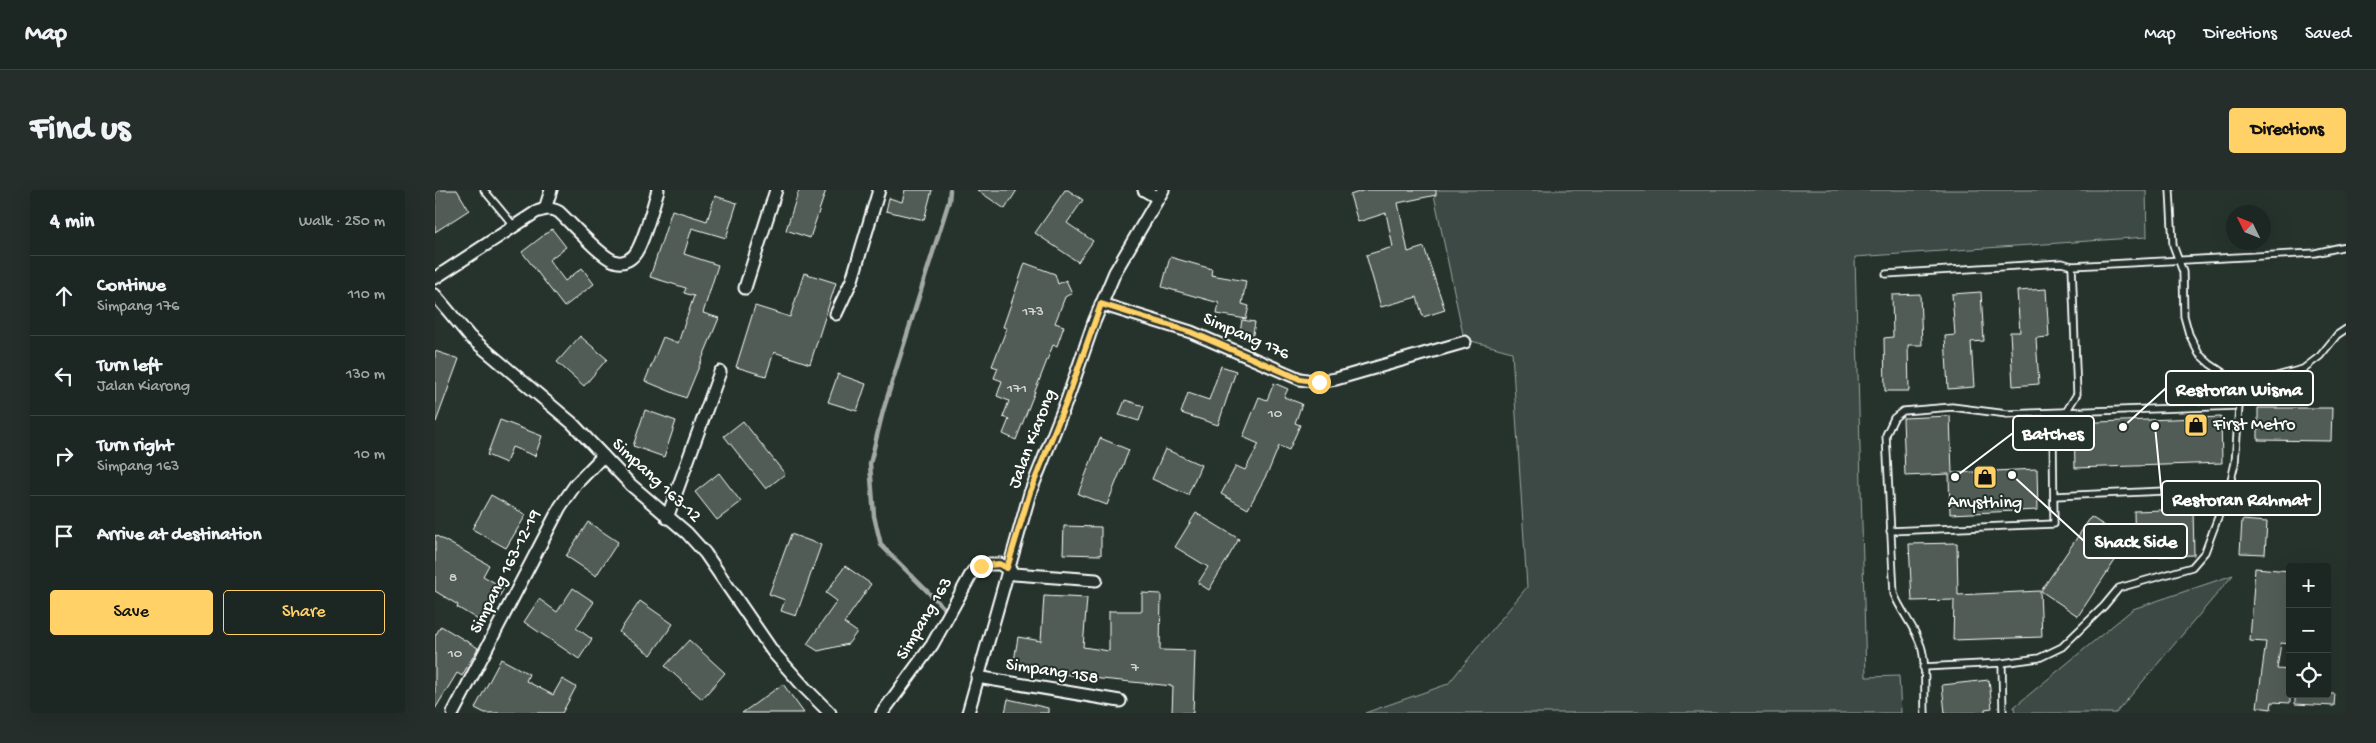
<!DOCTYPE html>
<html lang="en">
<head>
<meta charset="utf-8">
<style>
	:root { --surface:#1c2622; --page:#252e2a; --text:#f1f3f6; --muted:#a0a5a5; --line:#3a4340; --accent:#ffd166 }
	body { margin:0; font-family:"Gochi Hand",sans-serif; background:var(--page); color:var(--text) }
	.controls { position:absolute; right:15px; bottom:15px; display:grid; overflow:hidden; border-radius:5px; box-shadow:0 5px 20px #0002 }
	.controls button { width:45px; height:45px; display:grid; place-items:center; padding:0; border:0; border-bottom:1px solid var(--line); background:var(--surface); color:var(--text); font:25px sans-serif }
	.compass { position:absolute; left:1791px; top:15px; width:45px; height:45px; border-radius:50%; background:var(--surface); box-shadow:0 5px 20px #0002; rotate:313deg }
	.stop { position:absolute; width:15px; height:15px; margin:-11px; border:4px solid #ffd166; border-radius:50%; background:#fff }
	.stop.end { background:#ffd166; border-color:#fff; box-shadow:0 1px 5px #0008 }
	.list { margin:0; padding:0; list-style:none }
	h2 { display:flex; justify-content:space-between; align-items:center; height:65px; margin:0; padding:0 20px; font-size:21px }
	h2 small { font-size:16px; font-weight:400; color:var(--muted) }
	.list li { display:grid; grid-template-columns:32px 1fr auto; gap:15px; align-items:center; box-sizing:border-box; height:80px; padding:0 20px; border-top:1px solid var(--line) }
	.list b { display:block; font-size:19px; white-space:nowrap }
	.list p { margin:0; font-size:16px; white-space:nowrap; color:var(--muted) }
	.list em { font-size:16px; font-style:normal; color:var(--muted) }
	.actions { display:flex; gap:10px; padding:15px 20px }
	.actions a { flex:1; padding:11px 0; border:1px solid var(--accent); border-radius:5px; text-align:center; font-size:18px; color:var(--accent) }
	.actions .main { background:var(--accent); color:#111 }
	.icon { flex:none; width:28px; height:28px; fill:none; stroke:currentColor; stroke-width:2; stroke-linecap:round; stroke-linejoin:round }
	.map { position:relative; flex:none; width:1911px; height:523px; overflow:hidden; border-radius:5px }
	header { display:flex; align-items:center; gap:30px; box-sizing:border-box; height:70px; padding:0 25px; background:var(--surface); border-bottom:1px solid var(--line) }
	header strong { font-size:24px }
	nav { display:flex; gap:28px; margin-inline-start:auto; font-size:18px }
	.intro { display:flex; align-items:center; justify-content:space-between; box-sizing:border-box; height:120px; padding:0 30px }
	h1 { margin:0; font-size:35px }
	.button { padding:12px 22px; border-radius:5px; background:var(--accent); color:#111; font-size:18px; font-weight:700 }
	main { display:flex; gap:30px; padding:0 30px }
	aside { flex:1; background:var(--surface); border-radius:5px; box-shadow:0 5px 20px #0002 }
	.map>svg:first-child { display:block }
</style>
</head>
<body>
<header>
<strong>Map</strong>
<nav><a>Map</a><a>Directions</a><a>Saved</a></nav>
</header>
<div class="intro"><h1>Find us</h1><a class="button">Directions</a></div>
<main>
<aside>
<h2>4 min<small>Walk · 250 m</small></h2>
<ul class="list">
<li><svg class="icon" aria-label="ahead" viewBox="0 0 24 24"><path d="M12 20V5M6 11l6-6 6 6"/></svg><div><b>Continue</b><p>Simpang 176</p></div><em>110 m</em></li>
<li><svg class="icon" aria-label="left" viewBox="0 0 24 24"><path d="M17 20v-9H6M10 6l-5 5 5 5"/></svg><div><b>Turn left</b><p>Jalan Kiarong</p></div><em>130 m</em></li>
<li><svg class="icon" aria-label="right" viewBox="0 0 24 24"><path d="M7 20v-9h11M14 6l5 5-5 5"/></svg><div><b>Turn right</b><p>Simpang 163</p></div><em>10 m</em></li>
<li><svg class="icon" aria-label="arrive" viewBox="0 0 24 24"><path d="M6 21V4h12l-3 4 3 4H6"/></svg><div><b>Arrive at destination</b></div></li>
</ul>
<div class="actions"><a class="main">Save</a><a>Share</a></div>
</aside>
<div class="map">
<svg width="1911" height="523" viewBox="0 0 1911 523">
	<rect width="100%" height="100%" fill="#26332d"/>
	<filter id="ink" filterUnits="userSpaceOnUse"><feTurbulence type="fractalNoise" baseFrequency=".02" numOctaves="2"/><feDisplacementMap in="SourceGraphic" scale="10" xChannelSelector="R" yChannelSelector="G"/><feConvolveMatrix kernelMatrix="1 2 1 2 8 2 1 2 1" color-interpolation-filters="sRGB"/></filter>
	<g filter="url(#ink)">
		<g fill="#3e4944" stroke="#9ea4a2">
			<path d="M998,0H1711L1712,47L1420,67L1431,487L1464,486L1466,523H930L1013,494L1092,397L1077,162L1029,149Z"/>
			<path d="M1798,385L1681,523H1580L1579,517L1698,419Z"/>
		</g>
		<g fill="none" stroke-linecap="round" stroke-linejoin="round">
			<path stroke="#a4a9a7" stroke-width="4.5" d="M509,418L446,355L439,326L435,274L448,221L514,11L515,0"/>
		</g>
		<g fill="#515c57" stroke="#fff">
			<path d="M5,0H22L34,20L0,42V3Z"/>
			<path d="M364,0H391L375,48L351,40Z"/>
			<path d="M470,0H497L489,30L451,21L454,8L467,12Z"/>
			<path d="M542,0H582L570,19Z"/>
			<path d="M630,0H633L648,10L632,33L658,51L643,72L600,43Z"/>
			<path d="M930,0H1001V5L963,13L973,62L989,57L1010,120L988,127L982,107L946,117L931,65L958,57L951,23L923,32L915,5Z"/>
			<path d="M280,6L302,13L291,48L257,38L249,64L283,75L268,123L284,128L251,208L210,191L228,147L243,153L259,106L249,103L251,98L215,87L237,20L272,31Z"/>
			<path d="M117,39L131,57L114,70L130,91L147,78L159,94L129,117L87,62Z"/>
			<path d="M735,67L777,79L776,85L811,91L807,114L814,116L811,129L782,124L784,113L727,97Z"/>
			<path d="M590,73L620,84L623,94L631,90L637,103L630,107L620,133L629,136L622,156L618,155L581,250L568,244L574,229L568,227L574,211L562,206L567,191L559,188L563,178L557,176L572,138L568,137Z"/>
			<path d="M369,83L401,93L375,174L339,162L331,186L301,177L320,116L355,127Z"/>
			<path d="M1611,99L1614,147L1601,148L1604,194L1578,196L1575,142H1585L1582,101Z"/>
			<path d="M1546,102L1549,151L1536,152L1539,197L1513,199L1510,146L1520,145L1517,104Z"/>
			<path d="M1485,104L1487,155H1473L1474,201H1450L1449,148L1458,147L1457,105Z"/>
			<path d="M807,130L820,132L817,150L804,148Z"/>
			<path d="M145,146L172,169L149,196L122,172Z"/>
			<path d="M0,161L24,169L1,232H0Z"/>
			<path d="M786,176L801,181L783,235L746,223L753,203L774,210Z"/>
			<path d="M403,184L431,194L422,221L393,212Z"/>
			<path d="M839,193L853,199L849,207L867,214L860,233L865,235L854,260L844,256L834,280L813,319L786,304L801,276L810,280L824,254L808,247L824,207L832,210Z"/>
			<path d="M690,210L709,216L704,231L684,225Z"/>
			<path d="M1823,218H1897L1896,251L1823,250Z"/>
			<path d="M210,220L241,231L229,267L198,256Z"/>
			<path d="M1515,226L1517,283L1602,279L1603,320L1515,324L1514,284L1470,286L1468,228Z"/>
			<path d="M1786,227L1787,273L1640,278L1639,233Z"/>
			<path d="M65,230L107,246L100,266L77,257L71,273L52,265Z"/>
			<path d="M308,231L350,284L331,299L289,246Z"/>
			<path d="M665,248L694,260L672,315L643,304Z"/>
			<path d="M730,259L766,275L753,305L717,289Z"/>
			<path d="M284,283L306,312L282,330L260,302Z"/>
			<path d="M56,305L91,325L71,358L37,339Z"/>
			<path d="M1758,319L1759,365L1700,367L1699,321Z"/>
			<path d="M761,323L804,349L774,400L763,393L773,377L740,357Z"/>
			<path d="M1656,327L1693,351L1643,426L1606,401Z"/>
			<path d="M1807,330L1832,332L1830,364L1805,363Z"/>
			<path d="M153,332L183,352L161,386L131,366Z"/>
			<path d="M629,336L666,337V365L628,364Z"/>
			<path d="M356,344L386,355L361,426L346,421L350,410L334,404Z"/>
			<path d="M0,345L54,375L48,386L69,398L59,416L55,414L45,431L22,417L23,415L0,401Z"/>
			<path d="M1522,353L1523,405L1605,401L1607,447L1518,450L1519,410L1477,411L1474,354Z"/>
			<path d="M410,376L436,394L409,433L422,442L413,454L383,461L372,454L402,411L391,403Z"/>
			<path d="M1820,378L1855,381V454L1846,453L1842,479L1855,480V513L1837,512L1836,519L1822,517L1831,452L1815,451Z"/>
			<path d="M138,398L159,412L141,438L157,449L144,469L89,432L104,409L122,422Z"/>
			<path d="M707,403L726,404L725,460L760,461L758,523H737L738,496L656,488L578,477L583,447L606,451L609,406L652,408L648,457L674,461V421H707Z"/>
			<path d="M205,411L238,434L216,465L184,442Z"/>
			<path d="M6,436L43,458L27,486L22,483L0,519V446Z"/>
			<path d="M254,450L290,483L267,509L230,476Z"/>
			<path d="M66,469L94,484L91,491L118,505L127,489L141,497L127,523H50L40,518Z"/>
			<path d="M1554,490L1557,518L1550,519V523H1510L1507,495Z"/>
			<path d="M348,494L369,523H307Z"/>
			<path d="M1860,504H1900L1899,516L1860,514Z"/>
			<path d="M573,509L613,518V523H570Z"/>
		</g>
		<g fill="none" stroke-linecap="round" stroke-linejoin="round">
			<g stroke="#fff" stroke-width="9">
				<g id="service">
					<path d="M49,0L79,36"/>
					<path d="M1735,0L1738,55L1748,82L1749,126L1754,144L1764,164L1775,174L1802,192L1834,188L1868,179L1885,166L1902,145L1911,139"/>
					<path d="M1451,84L1627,73L1637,76L1880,63L1911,56"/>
					<path d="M1620,306L1794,298"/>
					<path d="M1455,341L1619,334L1618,243L1642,204L1637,76"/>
					<path d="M1567,473L1568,523"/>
					<path d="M1488,477L1567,473L1604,468L1627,457L1669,416L1684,398L1757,377L1770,362L1794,298L1800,273L1804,216L1802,192"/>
					<path d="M1490,523C1489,504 1492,473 1486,456C1480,437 1466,422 1459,404L1451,245L1459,228L1468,221L1517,217L1572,224L1804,216"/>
				</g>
			</g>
			<g stroke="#fff" stroke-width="15">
				<g id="minor">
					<path d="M709,0L723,8"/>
					<path d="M110,19L116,0"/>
					<path d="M0,88L101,22C110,19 115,17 124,22C137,34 164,65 179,71C189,75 199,68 203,59C212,41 217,19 223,0"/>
					<path d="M310,98L341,0"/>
					<path d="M0,105L35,147L137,233L196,295L252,343L270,363L338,462L370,498L395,523"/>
					<path d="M666,114L756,142L865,189L883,192L901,189L1030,152"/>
					<path d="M401,124L417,90L444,0"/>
					<path d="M232,328L285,182"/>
					<path d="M542,487L685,511"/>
					<path d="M18,523L125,317L141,294L168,266"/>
					<path d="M447,523L497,455L538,381L554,374H565L579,384L661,390"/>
					<path d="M533,523L595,303L632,210L659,132L680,82L728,0"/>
				</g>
			</g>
			<use href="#service" stroke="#26332d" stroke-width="5.5"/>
			<use href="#minor" stroke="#26332d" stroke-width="11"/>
		</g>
	</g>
	<g fill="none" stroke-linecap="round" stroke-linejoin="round" filter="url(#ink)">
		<path stroke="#ffd166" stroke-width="6" d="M546,376L564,374L572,378L595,302L632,210L666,114L756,142L865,189L884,192"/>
	</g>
	<defs>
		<g id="shop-square" transform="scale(1.25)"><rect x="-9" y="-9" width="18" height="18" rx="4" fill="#ffd166" stroke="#26332d"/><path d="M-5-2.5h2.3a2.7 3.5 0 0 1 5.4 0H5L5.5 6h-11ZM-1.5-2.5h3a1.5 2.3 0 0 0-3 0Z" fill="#111"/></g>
	</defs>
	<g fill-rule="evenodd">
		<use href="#shop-square" x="1761" y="235"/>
		<use href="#shop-square" x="1550" y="287"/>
	</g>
	<g text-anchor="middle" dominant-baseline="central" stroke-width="4" stroke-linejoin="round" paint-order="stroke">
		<g font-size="15" fill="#d4d6d5">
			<text x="598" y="122">173</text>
			<text x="582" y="199">171</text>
			<text x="840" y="224">10</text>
			<text x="18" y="388">8</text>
			<text x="20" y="464">10</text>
			<text x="700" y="478">7</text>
		</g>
		<g font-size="18" fill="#fff" stroke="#26332d">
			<text transform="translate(811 147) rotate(24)">Simpang 176</text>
			<text transform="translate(598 249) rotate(-69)">Jalan Kiarong</text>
			<text transform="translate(221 291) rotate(43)">Simpang 163-12</text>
			<text transform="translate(71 382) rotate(-63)">Simpang 163-12-19</text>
			<text transform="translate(490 429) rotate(-59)">Simpang 163</text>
			<text transform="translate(617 482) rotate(9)">Simpang 158</text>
		</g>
		<g font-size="18" fill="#fff" stroke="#26332d" text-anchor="start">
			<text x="1778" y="235">First Metro</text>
			<text x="1550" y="313" text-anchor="middle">Anysthing</text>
		</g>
	</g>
	<path fill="none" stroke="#fff" stroke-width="2" d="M1688 237L1731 198M1520 287L1578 243M1720 236L1727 308M1577 285L1649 351"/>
	<g fill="#fff" stroke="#26332d" stroke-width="2">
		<circle cx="1688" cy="237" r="5"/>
		<circle cx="1520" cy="287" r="5"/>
		<circle cx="1720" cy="236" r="5"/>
		<circle cx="1577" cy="285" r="5"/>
	</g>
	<g fill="#26332d" stroke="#fff" stroke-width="2">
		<rect x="1731" y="181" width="147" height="34" rx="5"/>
		<rect x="1578" y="226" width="81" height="34" rx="5"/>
		<rect x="1727" y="291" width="158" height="34" rx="5"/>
		<rect x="1649" y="334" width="103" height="34" rx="5"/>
	</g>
	<g font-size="19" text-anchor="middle" font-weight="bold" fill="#fff">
		<text x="1804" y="205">Restoran Wisma</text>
		<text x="1618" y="249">Batches</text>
		<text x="1806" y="315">Restoran Rahmat</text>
		<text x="1701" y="357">Shack Side</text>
	</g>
</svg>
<div class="controls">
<button>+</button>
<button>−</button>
<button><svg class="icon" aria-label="locate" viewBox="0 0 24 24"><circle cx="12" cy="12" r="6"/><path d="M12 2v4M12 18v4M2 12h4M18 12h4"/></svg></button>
</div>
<svg class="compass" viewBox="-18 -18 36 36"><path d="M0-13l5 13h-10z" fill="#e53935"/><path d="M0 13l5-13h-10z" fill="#a0a5a5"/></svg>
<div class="stop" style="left:884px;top:192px"></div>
<div class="stop end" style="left:546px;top:376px"></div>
</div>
</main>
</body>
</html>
